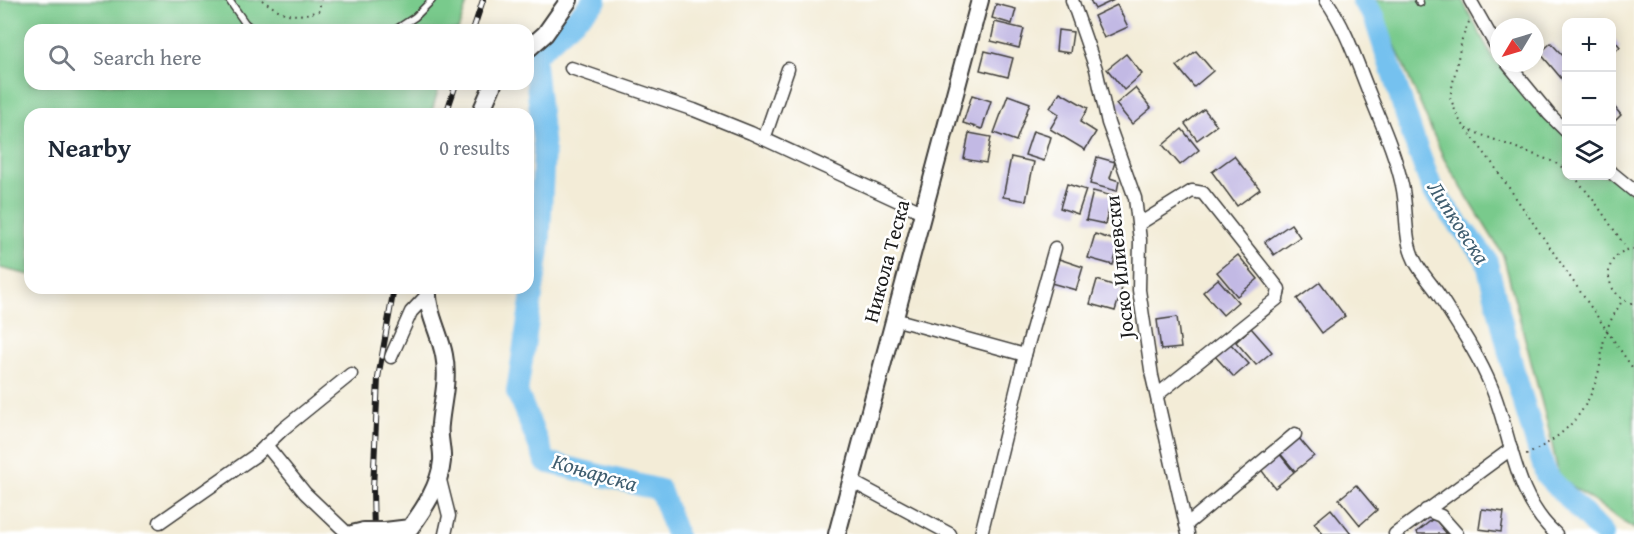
<!DOCTYPE html>
<html lang="en">
<head>
<meta charset="utf-8">
<style>
	:root { --surface:#fff; --page:#f2f2f3; --text:#1f2937; --muted:#747a83; --line:#e0e1e3 }
	body { margin:0; font-family:"Gentium Book Plus",serif; background:var(--page); color:var(--text) }
	.controls { position:absolute; right:18px; top:18px; display:grid; overflow:hidden; border-radius:12px; box-shadow:0 3px 15px #0003 }
	.controls button { width:54px; height:54px; display:grid; place-items:center; padding:0; border:0; border-bottom:2px solid var(--line); background:var(--surface); color:var(--text); font:30px sans-serif }
	.compass { position:absolute; left:1490px; top:18px; width:54px; height:54px; border-radius:50%; background:var(--surface); box-shadow:0 3px 15px #0003; rotate:232deg }
	.list { margin:0; padding:0; list-style:none }
	h2 { display:flex; justify-content:space-between; align-items:center; height:78px; margin:0; padding:0 24px; font-size:26px }
	h2 small { font-size:20px; font-weight:400; color:var(--muted) }
	.icon { flex:none; width:33px; height:33px; fill:none; stroke:currentColor; stroke-width:2; stroke-linecap:round; stroke-linejoin:round }
	.map { position:relative; flex:none; width:1634px; height:534px; overflow:hidden }
	.search { position:absolute; background:var(--surface); box-shadow:0 3px 15px #0003; left:24px; top:24px; width:510px; height:66px; display:flex; align-items:center; gap:15px; box-sizing:border-box; padding:0 21px; border-radius:18px; color:var(--muted); font-size:22px }
	.panel { position:absolute; background:var(--surface); box-shadow:0 3px 15px #0003; left:24px; top:108px; width:510px; height:186px; border-radius:18px }
	.map>svg:first-child { display:block }
</style>
</head>
<body>
<div class="map">
<svg width="1634" height="534" viewBox="0 0 1634 534">
	<rect width="100%" height="100%" fill="#fff"/>
	<filter id="ink" filterUnits="userSpaceOnUse"><feTurbulence type="fractalNoise" baseFrequency=".0167" numOctaves="2"/><feDisplacementMap in="SourceGraphic" scale="12" xChannelSelector="R" yChannelSelector="G"/><feConvolveMatrix kernelMatrix="1 2 1 2 8 2 1 2 1" color-interpolation-filters="sRGB"/></filter>
	<filter id="wash" filterUnits="userSpaceOnUse"><feTurbulence type="fractalNoise" baseFrequency=".008" numOctaves="4" result="noise"/><feDisplacementMap in="SourceGraphic" scale="24" xChannelSelector="R" yChannelSelector="G"/><feGaussianBlur stdDeviation="1.35" result="paint"/><feColorMatrix in="noise" values="0 0 0 0 0 0 0 0 0 0 0 0 0 0 0 0 0 1.4 0 .05"/><feComposite in="paint" operator="in"/></filter>
	<g filter="url(#wash)">
		<rect width="100%" height="100%" fill="#f3ecd7"/>
		<g fill="#79ca8c" stroke="#4a7354" stroke-width="1.5">
			<path d="M0,0H468L458,30H30V84H440L431,114H30V275L0,268Z"/>
			<path d="M1372,0H1462L1494,60L1566,131V176H1612L1634,195V529L1559,477L1549,430L1503,255L1444,159L1388,29Z"/>
		</g>
		<g fill="none" stroke-linecap="round" stroke-linejoin="round">
			<g stroke="#75c1ef" stroke-width="22">
				<path d="M596,0L534,56L544,149L539,249L517,392L546,462L660,490L676,534"/>
				<path d="M1362,0L1374,16L1414,140L1433,191L1486,259L1513,368L1546,475L1603,534"/>
			</g>
		</g>
		<g id="blocks">
			<g fill="#c2b9e4">
				<path d="M1090,0H1114L1095,9Z"/>
				<path d="M996,4L1016,9L1012,24L992,18Z"/>
				<path d="M1117,5L1128,27L1104,38L1094,16Z"/>
				<path d="M995,22L1024,29L1019,48L991,41Z"/>
				<path d="M1058,30L1073,32L1070,53L1056,51Z"/>
				<path d="M1612,37L1620,47L1612,54Z"/>
				<path d="M1551,43L1565,58L1566,57V84L1540,53Z"/>
				<path d="M985,51L1013,58L1008,77L980,70Z"/>
				<path d="M1196,51L1213,71L1194,87L1177,66Z"/>
				<path d="M1126,54L1142,74L1124,90L1107,69Z"/>
				<path d="M1135,88L1151,108L1132,124L1116,104Z"/>
				<path d="M1060,92L1088,108L1080,122L1096,132L1085,150L1050,129L1059,114L1050,108Z"/>
				<path d="M972,95L991,101L982,129L963,123Z"/>
				<path d="M1008,95L1030,103L1016,141L994,133Z"/>
				<path d="M1612,104L1621,115L1612,124Z"/>
				<path d="M1204,109L1217,125L1197,140L1185,124Z"/>
				<path d="M1182,129L1199,150L1180,165L1163,145Z"/>
				<path d="M1033,131L1051,137L1044,161L1025,155Z"/>
				<path d="M969,133L991,137L986,163L964,159Z"/>
				<path d="M1234,156L1260,189L1237,206L1212,172Z"/>
				<path d="M1011,157L1034,162L1026,201L1003,197Z"/>
				<path d="M1097,157L1115,162L1110,178L1119,181L1117,191L1090,184Z"/>
				<path d="M1067,184L1086,190L1078,214L1060,208Z"/>
				<path d="M1093,191L1112,196L1105,224L1086,220Z"/>
				<path d="M1291,224L1300,237L1274,255L1265,242Z"/>
				<path d="M1095,234L1120,242L1113,265L1088,258Z"/>
				<path d="M1238,255L1258,279L1237,296L1217,272Z"/>
				<path d="M1059,259L1083,267L1076,290L1051,283Z"/>
				<path d="M1218,279L1238,302L1223,315L1203,292Z"/>
				<path d="M1097,280L1122,288L1115,311L1090,304Z"/>
				<path d="M1320,282L1345,316L1322,333L1297,299Z"/>
				<path d="M1177,317L1181,348L1161,350L1157,320Z"/>
				<path d="M1251,328L1272,352L1256,365L1236,342Z"/>
				<path d="M1228,341L1249,364L1234,377L1213,354Z"/>
				<path d="M1297,436L1314,456L1295,471L1278,451Z"/>
				<path d="M1278,452L1294,472L1275,488L1259,467Z"/>
				<path d="M1356,485L1377,510L1360,525L1339,499Z"/>
				<path d="M1331,509L1351,534H1323L1314,523Z"/>
				<path d="M1482,509L1504,512L1501,532L1479,529Z"/>
				<path d="M1434,518L1447,534H1418L1417,532Z"/>
			</g>
		</g>
	</g>
	<g filter="url(#ink)">
		<use href="#blocks" fill-opacity="0" stroke="#3c3b38" stroke-width="1.5"/>
		<g fill="none" stroke-linecap="round" stroke-linejoin="round">
			<g stroke="#3c3b38" stroke-width="9">
				<g id="lane">
					<path d="M229,0L245,23L253,30"/>
					<path d="M1418,0L1420,3"/>
					<path d="M395,30L415,17L432,0"/>
				</g>
			</g>
			<g stroke="#3c3b38" stroke-width="15">
				<g id="street">
					<path d="M1072,0L1096,69L1108,123L1135,198L1140,240L1139,290L1152,376L1188,534"/>
					<path d="M1326,0C1346,28 1357,63 1370,95C1382,125 1395,153 1402,185C1408,210 1403,238 1415,261C1421,273 1431,283 1439,295C1457,324 1478,354 1491,386C1512,435 1513,496 1556,534"/>
					<path d="M1470,0L1499,51"/>
					<path d="M1507,63L1549,114L1566,131"/>
					<path d="M571,68L694,110L751,133L922,212"/>
					<path d="M764,139L788,69"/>
					<path d="M1612,173L1634,191"/>
					<path d="M1139,224L1192,191L1203,193L1279,289L1277,299L1157,395"/>
					<path d="M894,319L1025,355"/>
					<path d="M391,357L411,312L427,295"/>
					<path d="M266,445L305,493L348,534"/>
					<path d="M439,476L449,516L445,534"/>
					<path d="M851,481L950,534"/>
					<path d="M1426,510L1441,516L1457,534"/>
					<path d="M160,522L256,455L283,429L351,374"/>
					<path d="M1186,525L1295,434"/>
					<path d="M981,534L1025,355L1055,248"/>
					<path d="M1395,534L1511,449"/>
				</g>
			</g>
			<g stroke="#3c3b38" stroke-width="20">
				<g id="secondary">
					<path d="M528,49L545,34L569,0"/>
					<path d="M480,114L493,84"/>
					<path d="M385,531L410,528C424,509 440,485 442,461C443,449 438,437 440,424C442,401 449,380 444,355C440,333 426,311 428,288"/>
					<path d="M352,534L364,531"/>
					<path d="M837,534L980,0"/>
				</g>
			</g>
			<g stroke="#3c3b38" stroke-width="2" stroke-dasharray="1.5 4.5" stroke-linecap="butt">
				<path d="M262,0C285,16 292,18 319,11L321,0"/>
				<path d="M1469,22L1462,39L1450,97L1458,118L1492,163L1634,370"/>
				<path d="M1466,129L1554,162L1566,170"/>
				<path d="M1574,176L1595,202L1627,249"/>
				<path d="M1634,249C1601,251 1600,295 1634,304"/>
				<path d="M1526,455C1565,436 1588,414 1599,370C1602,357 1602,342 1607,330C1610,320 1617,310 1622,301"/>
			</g>
			<use href="#lane" stroke="#fff" stroke-width="6"/>
			<use href="#street" stroke="#fff" stroke-width="12"/>
			<use href="#secondary" stroke="#fff" stroke-width="16"/>
			<g stroke="#1c1c1c" stroke-width="6">
				<g id="rail">
					<path d="M473,30L483,0"/>
					<path d="M446,114L456,84"/>
					<path d="M374,534L373,489L378,378L394,288"/>
				</g>
			</g>
			<use href="#rail" stroke="#fff" stroke-width="4" stroke-dasharray="11" stroke-linecap="butt"/>
			<g stroke="#3c3b38" stroke-width="20" stroke-linecap="butt">
				<path id="secondary-bridge" d="M364,531H385"/>
			</g>
			<use href="#secondary-bridge" stroke="#fff" stroke-width="16"/>
		</g>
	</g>
	<g text-anchor="middle" dominant-baseline="central" stroke-width="5" stroke-linejoin="round" paint-order="stroke">
		<g font-size="21" fill="#1c1c1c" stroke="#fff">
			<text transform="translate(886 261) rotate(-75)">Никола Теска</text>
			<text transform="translate(1119 267) rotate(-96)">Јоско Илиевски</text>
		</g>
		<g font-size="22" font-style="italic" fill="#405e70" stroke="#fff">
			<text transform="translate(1459 222) rotate(57)">Липковска</text>
			<text transform="translate(595 472) rotate(16)">Коњарска</text>
		</g>
	</g>
</svg>
<div class="controls">
<button>+</button>
<button>−</button>
<button><svg class="icon" aria-label="layers" viewBox="0 0 24 24"><path d="M12 4l9 5-9 5-9-5zM3 14l9 5 9-5"/></svg></button>
</div>
<svg class="compass" viewBox="-18 -18 36 36"><path d="M0-13l5 13h-10z" fill="#e53935"/><path d="M0 13l5-13h-10z" fill="#747a83"/></svg>
<div class="search"><svg class="icon" aria-label="search" viewBox="0 0 24 24"><circle cx="10" cy="10" r="6"/><path d="M15 15l6 6"/></svg>Search here</div>
<section class="panel">
<h2>Nearby<small>0 results</small></h2>
<ul class="list">
</ul>
</section>
</div>
</body>
</html>
